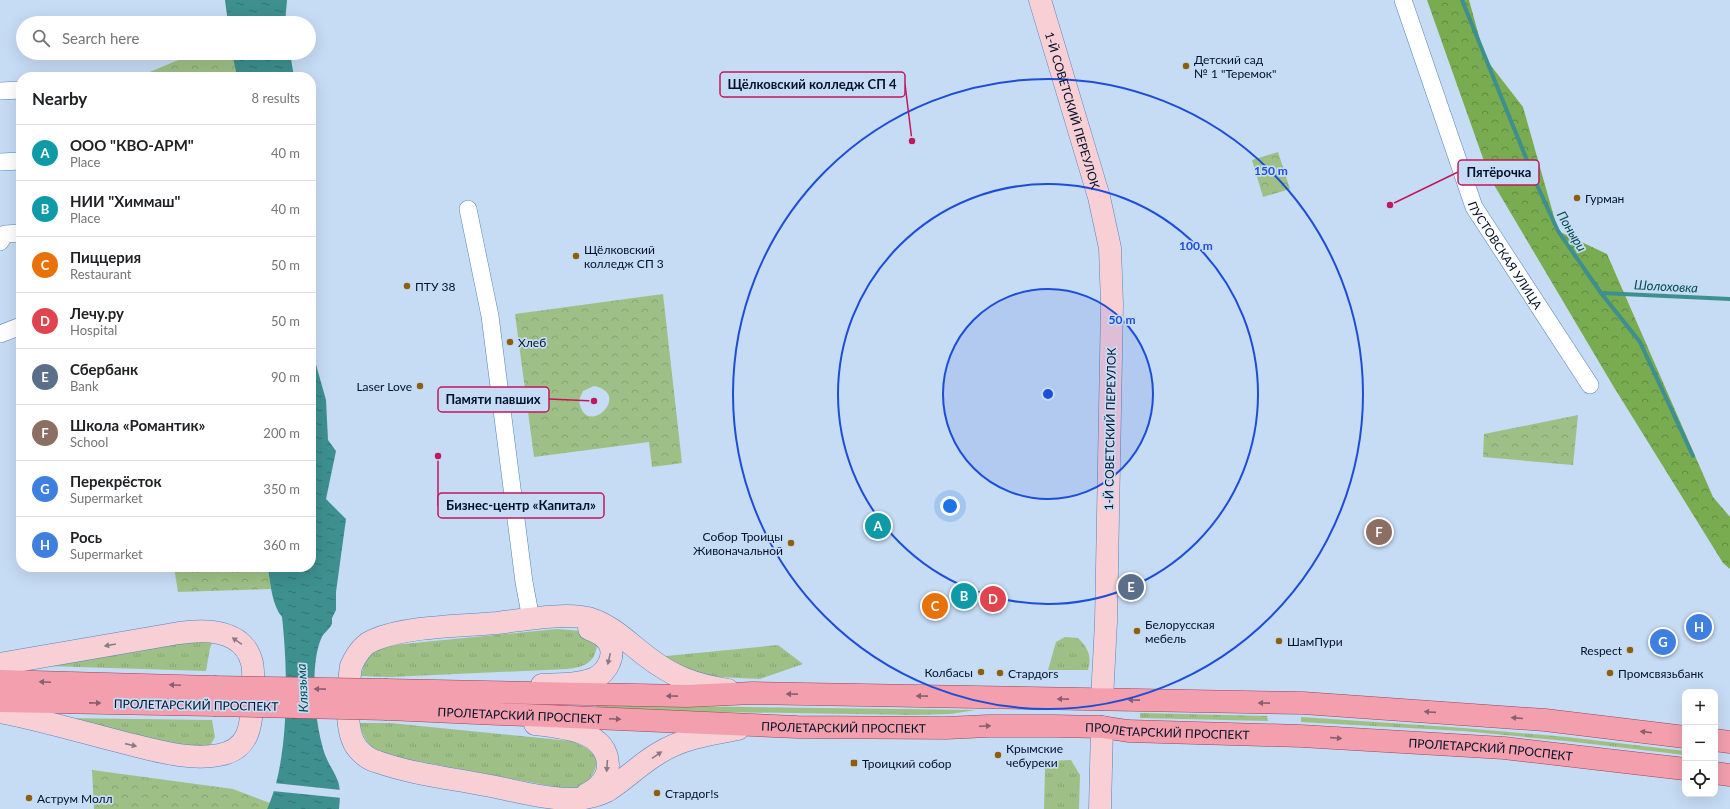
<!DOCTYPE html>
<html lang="en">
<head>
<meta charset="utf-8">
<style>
	:root { --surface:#fff; --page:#f2f2f2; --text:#202124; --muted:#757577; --line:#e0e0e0; --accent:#8f5e0a }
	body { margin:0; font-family:Lato,sans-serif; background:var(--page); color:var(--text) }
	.controls { position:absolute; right:12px; bottom:12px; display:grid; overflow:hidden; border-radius:8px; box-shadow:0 4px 16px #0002 }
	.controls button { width:36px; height:36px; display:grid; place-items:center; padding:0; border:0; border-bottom:1px solid var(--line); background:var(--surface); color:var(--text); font:20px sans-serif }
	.you { position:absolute; left:950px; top:506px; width:14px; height:14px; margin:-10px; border:3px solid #fff; border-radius:50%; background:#1a73e8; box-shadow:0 0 0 6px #1a73e833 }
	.badge { display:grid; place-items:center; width:26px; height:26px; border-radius:50%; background:var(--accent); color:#fff; font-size:13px; font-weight:700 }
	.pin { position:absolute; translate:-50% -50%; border:2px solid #fff; box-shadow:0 1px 4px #0006 }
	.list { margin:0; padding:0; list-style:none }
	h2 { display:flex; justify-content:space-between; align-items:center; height:52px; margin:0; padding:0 16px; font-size:17px }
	h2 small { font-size:13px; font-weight:400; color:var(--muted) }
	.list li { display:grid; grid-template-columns:26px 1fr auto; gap:12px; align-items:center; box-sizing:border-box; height:56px; padding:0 16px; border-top:1px solid var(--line) }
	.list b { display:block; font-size:15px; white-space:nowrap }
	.list p { margin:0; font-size:13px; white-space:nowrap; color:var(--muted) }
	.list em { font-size:13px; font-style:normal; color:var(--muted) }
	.icon { flex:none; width:22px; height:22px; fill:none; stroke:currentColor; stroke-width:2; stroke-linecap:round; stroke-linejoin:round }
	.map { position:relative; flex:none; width:1730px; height:809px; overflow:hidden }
	.search { position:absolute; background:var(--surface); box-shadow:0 4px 16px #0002; left:16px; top:16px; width:300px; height:44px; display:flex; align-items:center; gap:10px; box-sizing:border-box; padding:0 14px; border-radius:22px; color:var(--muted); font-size:15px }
	.panel { position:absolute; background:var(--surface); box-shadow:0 4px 16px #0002; left:16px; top:72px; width:300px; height:500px; border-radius:16px }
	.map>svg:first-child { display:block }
</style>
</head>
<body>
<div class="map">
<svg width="1730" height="809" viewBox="0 0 1730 809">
	<defs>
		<pattern id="grass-tufts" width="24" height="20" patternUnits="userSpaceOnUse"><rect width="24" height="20" fill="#9ec086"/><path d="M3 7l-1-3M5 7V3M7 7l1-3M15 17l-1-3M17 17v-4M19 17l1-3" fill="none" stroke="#86a474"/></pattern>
		<pattern id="forest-crowns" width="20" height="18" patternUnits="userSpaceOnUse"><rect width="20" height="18" fill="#79ab50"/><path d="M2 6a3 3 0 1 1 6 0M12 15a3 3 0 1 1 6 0" fill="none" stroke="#618a42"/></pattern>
		<pattern id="park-crowns" width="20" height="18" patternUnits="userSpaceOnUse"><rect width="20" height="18" fill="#9ec086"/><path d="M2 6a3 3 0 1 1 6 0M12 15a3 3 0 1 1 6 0" fill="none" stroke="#86a474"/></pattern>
		<pattern id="water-ripples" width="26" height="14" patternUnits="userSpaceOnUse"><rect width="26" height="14" fill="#3d908e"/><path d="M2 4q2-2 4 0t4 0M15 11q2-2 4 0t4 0" fill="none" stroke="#317474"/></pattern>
	</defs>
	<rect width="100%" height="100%" fill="#c6dbf4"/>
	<g fill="url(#grass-tufts)">
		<path d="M557,629L582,631L597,645C595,663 584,667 567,669L390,677L361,676C366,654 372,651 393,645Z"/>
		<path d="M1065,637L1078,638C1088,647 1092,657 1088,670H1048L1056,642Z"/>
		<path d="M213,640L210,648L206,671L47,666L183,641Z"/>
		<path d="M778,645L803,664L760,679L699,676L656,657Z"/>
		<path d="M597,705L976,710L950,714L913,715L598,710L596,708Z"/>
		<path d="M1140,713L1267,716L1268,721L1140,718Z"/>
		<path d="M1301,717L1464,728L1567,737L1685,751V755L1566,741L1463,731L1301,722Z"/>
		<path d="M65,718L212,720L215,737L208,749L194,748Z"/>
		<path d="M359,723H390L571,741C578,744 586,747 591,752C604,764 590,779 581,788L556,787L391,756C370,749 366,744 359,723Z"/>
		<path d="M1071,760L1080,775L1079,809H1044L1045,770L1043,763L1047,761Z"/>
	</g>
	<path fill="url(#forest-crowns)" d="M1427,0H1469L1485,58L1523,107L1558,231L1607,254L1713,497L1730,517V569L1723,563L1612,384L1490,178Z"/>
	<g fill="url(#park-crowns)" fill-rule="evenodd">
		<path d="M195,53H232L237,77H145V74Z"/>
		<path d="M1278,152L1290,189L1263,197L1252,160Z"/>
		<path d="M663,294L682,463L652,467L649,442L534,457L515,314ZM594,386C634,394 584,441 579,400L583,391Z"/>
		<path d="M1578,415L1573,465L1483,457L1484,434Z"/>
		<path d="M174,567H263L268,570L271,589L178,592Z"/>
		<path d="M92,770L233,789L270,803L267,809H94Z"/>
	</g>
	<g fill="url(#water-ripples)">
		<path d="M225,0H287L285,23H228Z"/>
		<path d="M232,53H290L294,77H237Z"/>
		<path d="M311,347L326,400L328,440L336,451L326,499L346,519L336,592V610L332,618V624C329,630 324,632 321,639C309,667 315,728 326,757C329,765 334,771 337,779C341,786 340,800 339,809H267C290,760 288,670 282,617C272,605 271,586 268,570L263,567H311Z"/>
	</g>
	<path fill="#c6dbf4" d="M274,783L341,790L342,798L272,791Z"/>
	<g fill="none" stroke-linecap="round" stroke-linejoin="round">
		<g stroke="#3d908e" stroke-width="4">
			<path d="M1462,0L1537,185L1558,231L1601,293L1640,342L1693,456"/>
			<path d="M1601,293L1730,299"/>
		</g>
		<g stroke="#5385be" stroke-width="18">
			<g id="street">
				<path id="s1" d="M1403,0L1474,207L1590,385"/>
				<path d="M0,91L21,90"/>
				<path d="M0,162L21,161"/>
				<path d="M468,209L490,316L524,582L531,619"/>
				<path d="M0,242L5,234L21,233"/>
				<path d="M0,334L21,326"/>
			</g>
		</g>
		<g stroke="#5385be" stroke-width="23">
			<g id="secondary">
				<path id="s2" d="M1040,0L1099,197L1110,248L1112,304L1106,622L1102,699"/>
				<path d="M0,664L179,633C206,629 244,629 252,663C254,672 253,683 253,693C251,720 253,749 219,755C194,760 165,753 141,747C94,736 48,721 0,712"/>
				<path d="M542,685C559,684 579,685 595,678C607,672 616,656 609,643C605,636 597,632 589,629"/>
				<path d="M728,690C695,685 673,677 646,656C629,643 613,627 594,620C571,611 522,620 497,623C462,626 406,626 374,640C363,644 356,655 351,666C348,687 343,732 358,749C363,755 370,760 378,762C412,774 449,778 485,785C514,790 547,800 577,799C588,798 597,796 607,791C625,780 640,764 659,753C683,738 711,734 738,729"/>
				<path d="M535,724C561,727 607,730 608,765C608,778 598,788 587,794"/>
				<path d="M1100,809L1102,727"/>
			</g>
		</g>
		<g stroke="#99445b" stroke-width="23">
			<g id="primary">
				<path d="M0,681L214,687"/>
				<path d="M387,690L687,696L753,693L1303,703L1545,720L1685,737"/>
				<path d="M0,701L214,705"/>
				<path id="s3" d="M387,709L797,727L946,728L988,726H1054L1102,727L1128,731L1301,736L1504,748L1685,769"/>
				<path d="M1715,740L1730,742"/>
				<path d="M1715,773L1730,775"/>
			</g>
		</g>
		<use href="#street" stroke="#fff" stroke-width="17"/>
		<use href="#secondary" stroke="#f9cfd6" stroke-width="22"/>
		<use href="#primary" stroke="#f39fad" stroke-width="22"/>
		<g stroke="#99445b" stroke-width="23" stroke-linecap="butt">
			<g id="primary-bridge">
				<path d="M214,687L387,690"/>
				<path d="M214,705L387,709"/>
			</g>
		</g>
		<use href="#primary-bridge" stroke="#f39fad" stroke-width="22"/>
	</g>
	<defs><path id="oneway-solid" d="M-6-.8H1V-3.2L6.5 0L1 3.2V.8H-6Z"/></defs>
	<g fill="#897a88">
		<use href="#oneway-solid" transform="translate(237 641) rotate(-145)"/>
		<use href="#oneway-solid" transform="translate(110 645) rotate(170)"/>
		<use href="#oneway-solid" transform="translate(609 659) rotate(103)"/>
		<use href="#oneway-solid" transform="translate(131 745) rotate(13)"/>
		<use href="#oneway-solid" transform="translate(657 755) rotate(-34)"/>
		<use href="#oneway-solid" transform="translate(607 766) rotate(94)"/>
	</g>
	<g fill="#866071">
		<use href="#oneway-solid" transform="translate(45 682) rotate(-178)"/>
		<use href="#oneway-solid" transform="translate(175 685) rotate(-178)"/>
		<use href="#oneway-solid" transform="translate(320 689) rotate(-179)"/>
		<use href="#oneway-solid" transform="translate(792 694) rotate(-179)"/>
		<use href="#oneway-solid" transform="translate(672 696) rotate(-179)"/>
		<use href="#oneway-solid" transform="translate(922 696) rotate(-179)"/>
		<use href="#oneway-solid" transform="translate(1063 699) rotate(-179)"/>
		<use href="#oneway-solid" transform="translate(1134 700) rotate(-179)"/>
		<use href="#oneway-solid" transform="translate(95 703) rotate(1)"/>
		<use href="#oneway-solid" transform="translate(1264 703) rotate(-179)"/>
		<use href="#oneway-solid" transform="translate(1430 712) rotate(-176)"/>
		<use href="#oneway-solid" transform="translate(1517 718) rotate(-175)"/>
		<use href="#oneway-solid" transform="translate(615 719) rotate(3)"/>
		<use href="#oneway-solid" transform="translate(985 726) rotate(-3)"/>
		<use href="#oneway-solid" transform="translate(1646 732) rotate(-173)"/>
		<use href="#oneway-solid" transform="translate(1336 738) rotate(4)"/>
	</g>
	<circle cx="1048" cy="394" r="105" fill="#1d4ed8" fill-opacity=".12"/>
	<g fill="none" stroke="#1d4ed8" stroke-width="2">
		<circle cx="1048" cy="394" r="105"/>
		<circle cx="1048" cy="394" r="210"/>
		<circle cx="1048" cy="394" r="315"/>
	</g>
	<g fill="#8f5e0a" stroke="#c6dbf4" stroke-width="1.5">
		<circle cx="1186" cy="66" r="4"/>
		<circle cx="1577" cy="198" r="4"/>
		<circle cx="576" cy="256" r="4"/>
		<circle cx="407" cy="286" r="4"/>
		<circle cx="510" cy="342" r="4"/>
		<circle cx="420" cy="386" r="4"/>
		<circle cx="791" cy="543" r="4"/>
		<circle cx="1137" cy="631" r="4"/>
		<circle cx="1279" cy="641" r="4"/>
		<circle cx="1630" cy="650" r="4"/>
		<circle cx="981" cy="672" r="4"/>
		<circle cx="1000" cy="673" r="4"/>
		<circle cx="1610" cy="673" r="4"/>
		<circle cx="998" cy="755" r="4"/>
		<rect x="850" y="759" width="8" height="8" rx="2"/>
		<circle cx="657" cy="793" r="4"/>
		<circle cx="29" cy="798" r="4"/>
	</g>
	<g text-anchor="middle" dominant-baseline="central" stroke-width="3.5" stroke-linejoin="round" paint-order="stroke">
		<g font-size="12" fill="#011228" stroke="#c6dbf4" text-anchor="start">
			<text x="1194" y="59">Детский сад<tspan x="1194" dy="14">№ 1 "Теремок"</tspan></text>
			<text x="1585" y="198">Гурман</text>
			<text x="584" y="249">Щёлковский<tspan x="584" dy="14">колледж СП 3</tspan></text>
			<text x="415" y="286">ПТУ 38</text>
			<text x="518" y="342">Хлеб</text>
			<text x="412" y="386" text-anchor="end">Laser Love</text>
			<text x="783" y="536" text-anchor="end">Собор Троицы<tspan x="783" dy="14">Живоначальной</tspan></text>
			<text x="1145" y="624">Белорусская<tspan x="1145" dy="14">мебель</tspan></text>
			<text x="1287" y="641">ШамПури</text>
			<text x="1622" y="650" text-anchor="end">Respect</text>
			<text x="973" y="672" text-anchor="end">Колбасы</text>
			<text x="1008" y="673">Стардогs</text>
			<text x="1618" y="673">Промсвязьбанк</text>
			<text x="1006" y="748">Крымские<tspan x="1006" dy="14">чебуреки</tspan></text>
			<text x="862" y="763">Троицкий собор</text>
			<text x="665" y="793">Стардог!s</text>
			<text x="37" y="798">Аструм Молл</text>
		</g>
		<g font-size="12" fill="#011228" stroke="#c6dbf4">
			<text stroke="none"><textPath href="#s2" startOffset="115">1-Й СОВЕТСКИЙ ПЕРЕУЛОК</textPath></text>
			<text stroke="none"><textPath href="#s1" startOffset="276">ПУСТОВСКАЯ УЛИЦА</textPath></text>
			<text transform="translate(1110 429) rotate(-89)">1-Й СОВЕТСКИЙ ПЕРЕУЛОК</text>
			<text transform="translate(196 705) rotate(1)">ПРОЛЕТАРСКИЙ ПРОСПЕКТ</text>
			<text stroke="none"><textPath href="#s3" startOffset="133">ПРОЛЕТАРСКИЙ ПРОСПЕКТ</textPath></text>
			<text stroke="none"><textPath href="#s3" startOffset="457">ПРОЛЕТАРСКИЙ ПРОСПЕКТ</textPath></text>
			<text stroke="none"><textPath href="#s3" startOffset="781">ПРОЛЕТАРСКИЙ ПРОСПЕКТ</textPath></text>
			<text stroke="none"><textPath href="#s3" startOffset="1105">ПРОЛЕТАРСКИЙ ПРОСПЕКТ</textPath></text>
		</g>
		<g font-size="13" font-style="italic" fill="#034f4d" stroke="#c6dbf4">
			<text transform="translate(1572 231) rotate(59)">Поныри</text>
			<text transform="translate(1666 286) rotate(3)">Шолоховка</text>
			<text transform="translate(302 688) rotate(-93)">Клязьма</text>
		</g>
	</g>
	<circle cx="1048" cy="394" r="6" fill="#1d4ed8" stroke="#c6dbf4" stroke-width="2"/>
	<g font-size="12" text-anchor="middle" font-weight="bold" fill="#1d4ed8" stroke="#c6dbf4" stroke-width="3.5" stroke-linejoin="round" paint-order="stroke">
		<text x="1271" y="175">150 m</text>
		<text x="1196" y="250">100 m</text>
		<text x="1122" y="324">50 m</text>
	</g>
	<path fill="none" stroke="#c2185b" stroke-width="1.5" d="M912 141L905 84M1390 205L1458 172M594 401L549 399M438 456L438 506"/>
	<g fill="#c2185b" stroke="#c6dbf4" stroke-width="1.5">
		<circle cx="912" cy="141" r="4"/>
		<circle cx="1390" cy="205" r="4"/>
		<circle cx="594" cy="401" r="4"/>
		<circle cx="438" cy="456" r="4"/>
	</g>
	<g fill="#c6dbf4" stroke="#c2185b" stroke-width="1.5">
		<rect x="720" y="72" width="185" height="25" rx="4"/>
		<rect x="1458" y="160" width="81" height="25" rx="4"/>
		<rect x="438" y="387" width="111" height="25" rx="4"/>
		<rect x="438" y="493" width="166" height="25" rx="4"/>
	</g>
	<g font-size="13" text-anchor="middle" font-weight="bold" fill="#011228">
		<text x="812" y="89">Щёлковский колледж СП 4</text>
		<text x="1499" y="177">Пятёрочка</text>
		<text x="493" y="404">Памяти павших</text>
		<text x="521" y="510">Бизнес-центр «Капитал»</text>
	</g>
</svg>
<div class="controls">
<button>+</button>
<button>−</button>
<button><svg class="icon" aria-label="locate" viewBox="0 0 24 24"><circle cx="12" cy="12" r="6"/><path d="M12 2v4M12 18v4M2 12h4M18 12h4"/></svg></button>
</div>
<div class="you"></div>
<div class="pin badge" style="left:878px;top:526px;background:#0f9aa8">A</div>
<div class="pin badge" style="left:964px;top:596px;background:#0f9aa8">B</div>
<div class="pin badge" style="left:935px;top:606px;background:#e8710a">C</div>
<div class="pin badge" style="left:993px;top:599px;background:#e0444e">D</div>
<div class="pin badge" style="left:1131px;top:587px;background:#5c6f8a">E</div>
<div class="pin badge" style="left:1379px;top:532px;background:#8d6e63">F</div>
<div class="pin badge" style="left:1663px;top:642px;background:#3f7fe0">G</div>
<div class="pin badge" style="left:1699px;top:627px;background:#3f7fe0">H</div>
<div class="search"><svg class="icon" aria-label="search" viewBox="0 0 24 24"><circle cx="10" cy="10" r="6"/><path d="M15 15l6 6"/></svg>Search here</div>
<section class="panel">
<h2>Nearby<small>8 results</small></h2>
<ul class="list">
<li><span class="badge" style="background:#0f9aa8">A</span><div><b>ООО &quot;КВО-АРМ&quot;</b><p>Place</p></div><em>40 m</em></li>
<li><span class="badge" style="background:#0f9aa8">B</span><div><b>НИИ &quot;Химмаш&quot;</b><p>Place</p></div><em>40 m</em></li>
<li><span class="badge" style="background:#e8710a">C</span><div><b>Пиццерия</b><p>Restaurant</p></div><em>50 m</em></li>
<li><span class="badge" style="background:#e0444e">D</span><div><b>Лечу.ру</b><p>Hospital</p></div><em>50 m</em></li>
<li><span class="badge" style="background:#5c6f8a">E</span><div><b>Сбербанк</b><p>Bank</p></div><em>90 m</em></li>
<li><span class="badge" style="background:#8d6e63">F</span><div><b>Школа «Романтик»</b><p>School</p></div><em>200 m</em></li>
<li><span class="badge" style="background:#3f7fe0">G</span><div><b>Перекрёсток</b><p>Supermarket</p></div><em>350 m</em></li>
<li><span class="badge" style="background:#3f7fe0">H</span><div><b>Рось</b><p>Supermarket</p></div><em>360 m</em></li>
</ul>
</section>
</div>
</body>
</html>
